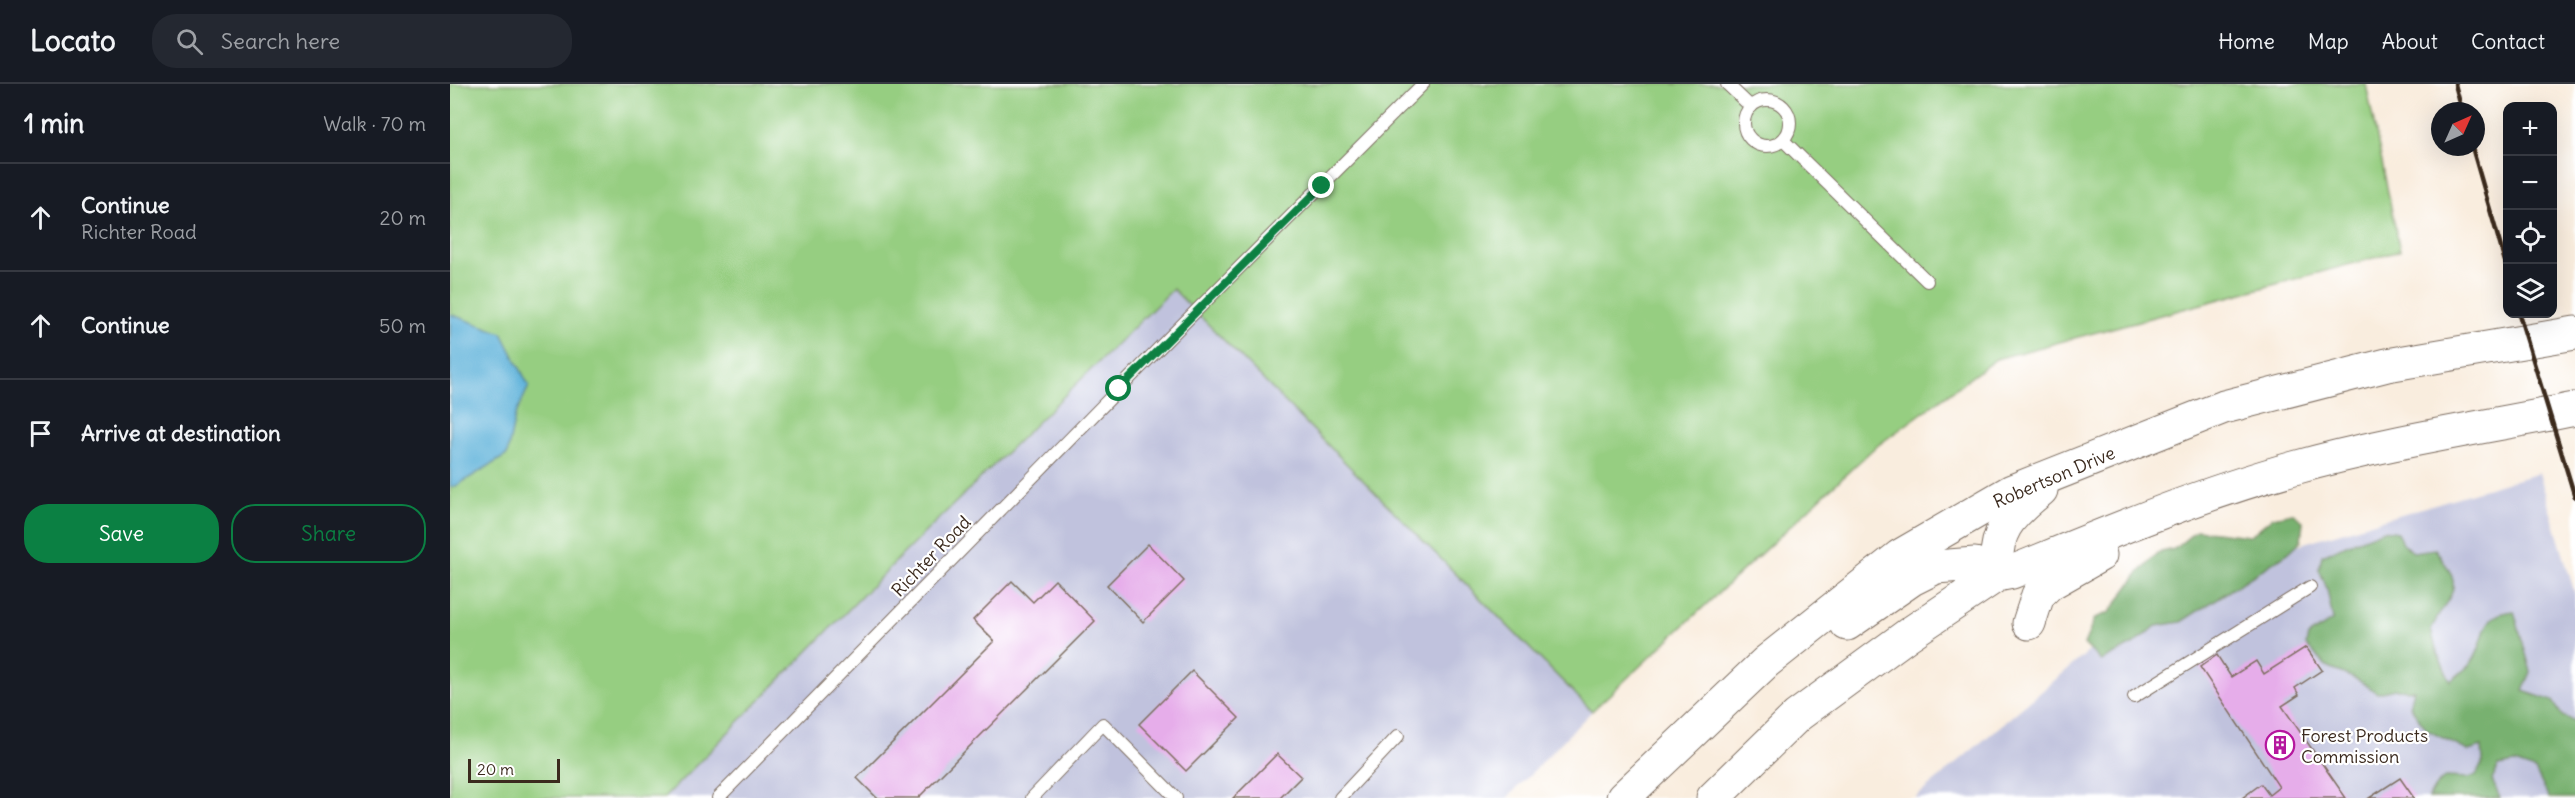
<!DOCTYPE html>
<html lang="en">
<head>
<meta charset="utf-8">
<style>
	:root { --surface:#171b24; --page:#242831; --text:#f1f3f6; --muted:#9ea1a6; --line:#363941; --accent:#0b8043 }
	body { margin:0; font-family:Delius,sans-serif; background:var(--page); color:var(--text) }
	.controls { position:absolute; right:18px; top:18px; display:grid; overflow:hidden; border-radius:12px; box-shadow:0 6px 24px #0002 }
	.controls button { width:54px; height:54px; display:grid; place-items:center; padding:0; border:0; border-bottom:2px solid var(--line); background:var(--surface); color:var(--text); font:30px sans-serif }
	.compass { position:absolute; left:1981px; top:18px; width:54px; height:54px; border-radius:50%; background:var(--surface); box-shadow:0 6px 24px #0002; rotate:45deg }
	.scale { position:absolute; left:18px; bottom:15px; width:92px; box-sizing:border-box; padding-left:6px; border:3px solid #3b2a1e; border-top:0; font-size:16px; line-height:21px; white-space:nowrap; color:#3b2a1e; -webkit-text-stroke:4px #fff; paint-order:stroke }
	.stop { position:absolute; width:18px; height:18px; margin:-14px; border:4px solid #0b8043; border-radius:50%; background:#fff }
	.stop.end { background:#0b8043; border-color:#fff; box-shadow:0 2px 6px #0008 }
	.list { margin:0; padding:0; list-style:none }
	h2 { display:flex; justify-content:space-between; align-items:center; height:78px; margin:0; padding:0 24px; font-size:26px }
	h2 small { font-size:20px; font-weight:400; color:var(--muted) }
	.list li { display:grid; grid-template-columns:39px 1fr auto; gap:18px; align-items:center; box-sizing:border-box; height:108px; padding:0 24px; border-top:2px solid var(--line) }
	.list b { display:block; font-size:22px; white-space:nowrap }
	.list p { margin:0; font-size:20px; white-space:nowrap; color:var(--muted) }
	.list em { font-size:20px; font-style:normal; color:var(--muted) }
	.actions { display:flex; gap:12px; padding:18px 24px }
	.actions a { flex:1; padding:14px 0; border:2px solid var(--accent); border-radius:24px; text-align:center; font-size:21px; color:var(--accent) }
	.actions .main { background:var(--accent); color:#fff }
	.icon { flex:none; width:33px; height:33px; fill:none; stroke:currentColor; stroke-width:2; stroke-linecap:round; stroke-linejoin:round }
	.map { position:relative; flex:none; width:2125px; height:714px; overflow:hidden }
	header { display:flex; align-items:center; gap:36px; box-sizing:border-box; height:84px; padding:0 30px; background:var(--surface); border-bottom:2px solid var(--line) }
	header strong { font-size:28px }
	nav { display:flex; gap:33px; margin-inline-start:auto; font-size:21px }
	.search { width:420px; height:54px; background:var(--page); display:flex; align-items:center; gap:15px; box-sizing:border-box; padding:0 21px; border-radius:24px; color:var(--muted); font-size:22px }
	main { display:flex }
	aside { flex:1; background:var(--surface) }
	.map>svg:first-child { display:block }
</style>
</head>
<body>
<header>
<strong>Locato</strong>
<div class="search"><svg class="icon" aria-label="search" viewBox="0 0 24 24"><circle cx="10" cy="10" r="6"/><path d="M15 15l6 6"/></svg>Search here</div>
<nav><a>Home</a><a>Map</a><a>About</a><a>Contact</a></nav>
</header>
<main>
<aside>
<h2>1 min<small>Walk · 70 m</small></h2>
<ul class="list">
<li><svg class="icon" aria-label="ahead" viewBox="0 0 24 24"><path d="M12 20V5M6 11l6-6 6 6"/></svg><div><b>Continue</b><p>Richter Road</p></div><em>20 m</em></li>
<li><svg class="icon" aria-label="ahead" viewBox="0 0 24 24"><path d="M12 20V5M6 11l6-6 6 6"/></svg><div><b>Continue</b></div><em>50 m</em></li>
<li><svg class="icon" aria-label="arrive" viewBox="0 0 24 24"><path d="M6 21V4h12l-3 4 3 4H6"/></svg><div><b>Arrive at destination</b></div></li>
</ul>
<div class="actions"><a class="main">Save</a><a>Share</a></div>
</aside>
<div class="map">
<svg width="2125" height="714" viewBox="0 0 2125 714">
	<rect width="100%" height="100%" fill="#fff"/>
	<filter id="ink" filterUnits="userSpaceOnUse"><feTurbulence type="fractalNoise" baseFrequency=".0167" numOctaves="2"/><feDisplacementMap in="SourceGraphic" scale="12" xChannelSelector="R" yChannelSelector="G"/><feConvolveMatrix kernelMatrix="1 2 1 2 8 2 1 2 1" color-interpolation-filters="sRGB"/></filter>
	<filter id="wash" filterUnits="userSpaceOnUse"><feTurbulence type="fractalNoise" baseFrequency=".008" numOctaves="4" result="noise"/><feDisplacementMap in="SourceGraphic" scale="24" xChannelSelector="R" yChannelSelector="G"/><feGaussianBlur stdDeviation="1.35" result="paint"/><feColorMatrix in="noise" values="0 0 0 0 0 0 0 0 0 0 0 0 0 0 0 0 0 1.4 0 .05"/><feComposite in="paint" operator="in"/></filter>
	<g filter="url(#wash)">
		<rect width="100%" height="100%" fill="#f9edde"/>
		<g fill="#c0c2dd">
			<path d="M723,204L1142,627L1057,714H214L453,470Z"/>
			<path d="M2089,389L2125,510V714H1465L1720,499Z"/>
		</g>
		<path fill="#96ce81" stroke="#687c50" stroke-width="1.5" d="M0,0H1916L1950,167L1546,275L1423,365L1142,627L723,205L453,470L214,714H0Z"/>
		<g fill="#78b16f" stroke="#5a6e46" stroke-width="1.5">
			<path d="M1842,429L1853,437L1851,457L1838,469L1731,538L1706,542L1686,559L1651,577L1634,560L1645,534L1660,528L1686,492L1707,469L1724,465L1747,446L1800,452L1823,433Z"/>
			<path d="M1933,446L1948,448L1953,460L1963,468L1985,465C2018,508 2000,505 1981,546L1987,568L2000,597C2007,592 2016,585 2022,578C2039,554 2026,531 2064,527L2081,588L2073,607L2103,617L2112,632L2125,637V714H2099L2085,686L2065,679L2049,682L2042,696L2050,714H1978L1985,703L1995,693L2017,694L2026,692L2033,677L2032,663L2018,667L1977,646L1960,622L1964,606L1945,605L1927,609L1908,596L1877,583L1856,561L1858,552L1883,536L1877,505L1869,485L1872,471Z"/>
		</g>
		<path fill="#5eb2da" stroke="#4c6e7c" stroke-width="1.5" d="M0,230L52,249L79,302L65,332L57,371L6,402L0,403Z"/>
		<g id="blocks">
			<g fill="#e6adea">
				<path d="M698,460L734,497L693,538L657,501Z"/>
				<path d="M605,496L645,537L468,714H427L407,694L544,557L523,536L562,497L583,518Z"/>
				<path d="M1856,563L1872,586L1845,604L1849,611L1832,622L1896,714H1792L1811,700L1819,711L1829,703L1750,583L1767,571L1781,593L1806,577L1814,590Z"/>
				<path d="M742,587L789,634L736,687L689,640Z"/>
				<path d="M827,670L851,693L830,714H783Z"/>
				<path d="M1950,694L1964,714H1919Z"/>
			</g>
		</g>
	</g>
	<g filter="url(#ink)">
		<use href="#blocks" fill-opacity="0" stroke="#7e6e61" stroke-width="1.5"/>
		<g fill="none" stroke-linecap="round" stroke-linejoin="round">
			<g stroke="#7e6e61" stroke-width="14">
				<g id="lane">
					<path d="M1277,0L1301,23"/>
					<circle cx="1317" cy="39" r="23"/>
					<path d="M1333,56L1477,197"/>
					<path d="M1684,613L1860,503"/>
					<path d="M268,714L719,254L973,0"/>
					<path d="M582,714L653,640L726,714"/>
					<path d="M890,714L948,652"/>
				</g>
			</g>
			<g stroke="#7e6e61" stroke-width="35">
				<g id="highway">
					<path d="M1547,491C1543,447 1559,432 1591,406"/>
					<path d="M1579,539L1588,511L1599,500L1650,471"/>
					<path d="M1397,540L1462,495L1486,483L1525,480L1547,491"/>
					<path d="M1173,714L1316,578L1450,472L1562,407L1774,323L1937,281L2125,249"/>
					<path d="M1263,714L1347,632L1459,550L1547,491L1562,488C1655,450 1747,411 1844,384C1936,358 2031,344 2125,325"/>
				</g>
			</g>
			<use href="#lane" stroke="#fff" stroke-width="12"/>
			<use href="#highway" stroke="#fff" stroke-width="33"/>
			<g stroke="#3b2a1e" stroke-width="4.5">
				<path d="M2005,0L2012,27"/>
				<path d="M2022,63L2058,188"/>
				<path d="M2069,230L2125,413"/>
			</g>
		</g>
	</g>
	<g fill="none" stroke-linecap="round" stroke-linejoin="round" filter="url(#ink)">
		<path stroke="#0b8043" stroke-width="8" d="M669,305L872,102"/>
	</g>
	<defs>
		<g id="building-ring" transform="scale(1.5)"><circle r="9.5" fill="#fff" stroke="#b5179e" stroke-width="1.5"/><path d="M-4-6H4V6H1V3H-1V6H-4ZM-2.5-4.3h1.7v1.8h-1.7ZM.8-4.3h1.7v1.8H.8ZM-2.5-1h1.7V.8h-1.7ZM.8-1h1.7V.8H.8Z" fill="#b5179e"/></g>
	</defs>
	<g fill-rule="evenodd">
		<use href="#building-ring" x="1830" y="661"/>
	</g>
	<g text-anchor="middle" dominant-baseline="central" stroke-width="4.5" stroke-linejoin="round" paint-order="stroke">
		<g font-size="18" fill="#3b2a1e" stroke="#fff">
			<text transform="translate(1604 393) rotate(-23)">Robertson Drive</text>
			<text transform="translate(481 472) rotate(-46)">Richter Road</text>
		</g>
		<g font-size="18" fill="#3b2a1e" stroke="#fff" text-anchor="start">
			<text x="1851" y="651">Forest Products<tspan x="1851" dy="21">Commission</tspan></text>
		</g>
	</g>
</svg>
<div class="controls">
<button>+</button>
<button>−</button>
<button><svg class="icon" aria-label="locate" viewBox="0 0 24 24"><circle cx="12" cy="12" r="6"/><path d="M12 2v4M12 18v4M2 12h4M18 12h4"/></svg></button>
<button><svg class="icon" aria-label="layers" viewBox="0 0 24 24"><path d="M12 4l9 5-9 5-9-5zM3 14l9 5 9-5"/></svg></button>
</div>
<svg class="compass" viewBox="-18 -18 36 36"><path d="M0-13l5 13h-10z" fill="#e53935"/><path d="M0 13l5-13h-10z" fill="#9ea1a6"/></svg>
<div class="scale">20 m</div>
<div class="stop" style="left:669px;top:305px"></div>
<div class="stop end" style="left:872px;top:102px"></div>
</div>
</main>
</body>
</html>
